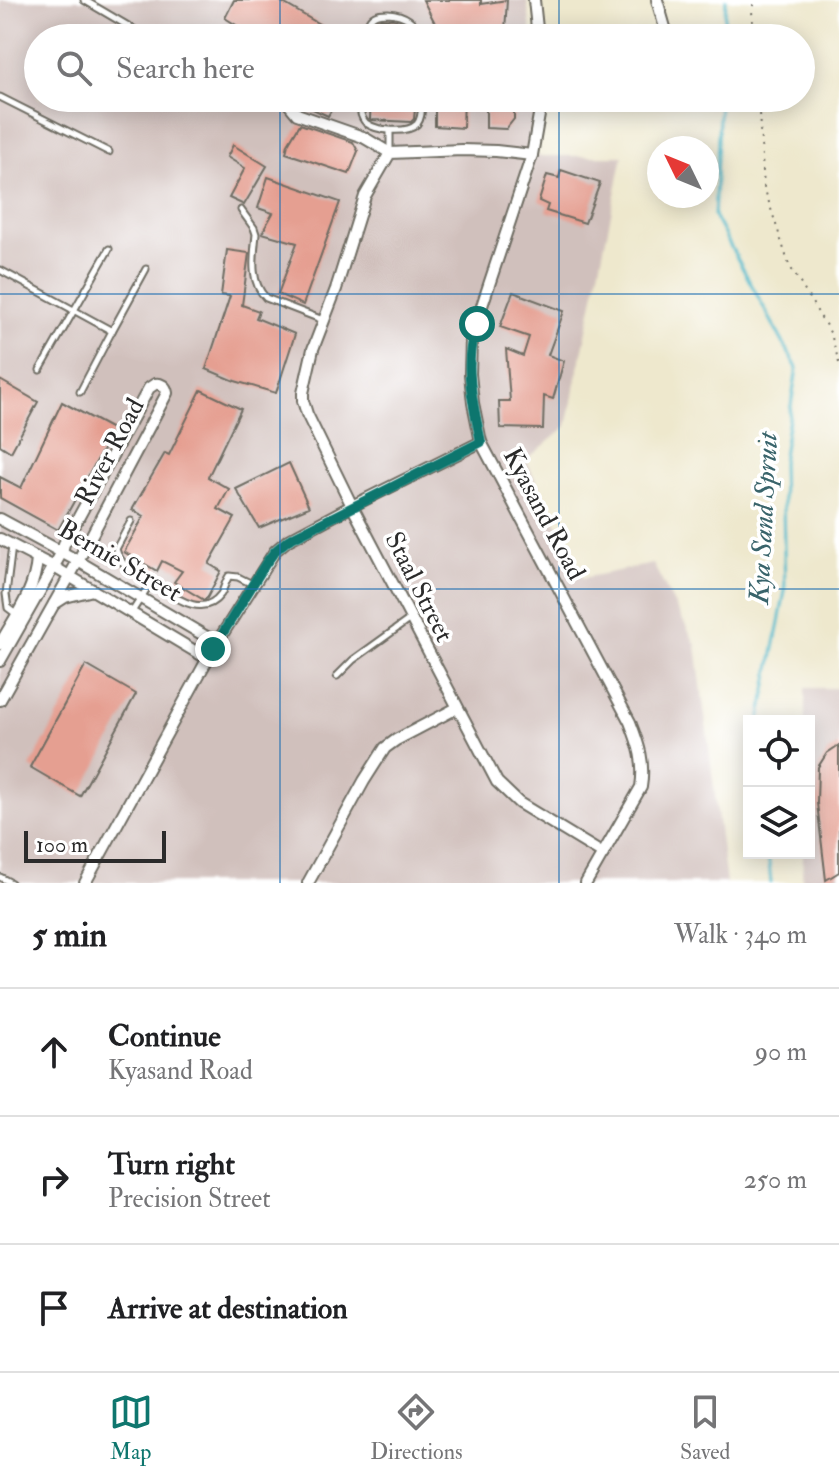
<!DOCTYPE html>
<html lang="en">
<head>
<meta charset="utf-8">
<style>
	:root { --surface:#fff; --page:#f2f2f2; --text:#202124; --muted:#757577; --line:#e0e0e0; --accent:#0f766e }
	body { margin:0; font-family:"IM FELL Double Pica",serif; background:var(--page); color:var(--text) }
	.controls { position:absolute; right:24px; bottom:24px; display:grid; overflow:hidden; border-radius:0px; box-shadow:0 4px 20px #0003 }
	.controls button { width:72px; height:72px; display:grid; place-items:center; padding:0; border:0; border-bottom:2px solid var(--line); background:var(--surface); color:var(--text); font:40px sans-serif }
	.compass { position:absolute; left:647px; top:136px; width:72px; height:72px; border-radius:50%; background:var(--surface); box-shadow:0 4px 20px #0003; rotate:313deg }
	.scale { position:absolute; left:24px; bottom:20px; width:142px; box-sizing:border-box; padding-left:8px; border:4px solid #2b2b2b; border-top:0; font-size:22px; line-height:28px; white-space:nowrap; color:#2b2b2b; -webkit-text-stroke:6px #fff; paint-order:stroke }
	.stop { position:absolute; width:24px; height:24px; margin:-18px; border:6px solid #0f766e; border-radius:50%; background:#fff }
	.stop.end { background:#0f766e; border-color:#fff; box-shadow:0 2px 8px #0008 }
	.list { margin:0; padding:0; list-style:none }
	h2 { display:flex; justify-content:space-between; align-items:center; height:104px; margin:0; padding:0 32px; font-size:34px }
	h2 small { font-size:26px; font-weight:400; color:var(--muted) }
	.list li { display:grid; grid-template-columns:52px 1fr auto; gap:24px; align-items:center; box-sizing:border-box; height:128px; padding:0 32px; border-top:2px solid var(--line) }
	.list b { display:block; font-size:30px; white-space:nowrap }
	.list p { margin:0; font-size:26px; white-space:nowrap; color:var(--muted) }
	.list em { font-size:26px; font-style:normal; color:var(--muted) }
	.icon { flex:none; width:44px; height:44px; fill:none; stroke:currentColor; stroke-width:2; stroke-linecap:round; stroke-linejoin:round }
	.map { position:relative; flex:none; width:839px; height:883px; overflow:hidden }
	.search { position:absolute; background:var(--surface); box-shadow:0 4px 20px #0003; left:24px; right:24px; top:24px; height:88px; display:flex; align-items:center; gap:20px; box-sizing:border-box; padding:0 28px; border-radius:44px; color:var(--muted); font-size:30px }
	.sheet { height:488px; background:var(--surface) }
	nav { display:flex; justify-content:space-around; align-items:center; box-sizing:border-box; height:112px; border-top:2px solid var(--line); background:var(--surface); font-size:22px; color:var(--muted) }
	nav a { display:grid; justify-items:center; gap:4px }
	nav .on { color:var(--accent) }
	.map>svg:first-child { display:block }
</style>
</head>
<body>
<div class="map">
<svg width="839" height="883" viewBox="0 0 839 883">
	<rect width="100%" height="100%" fill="#fff"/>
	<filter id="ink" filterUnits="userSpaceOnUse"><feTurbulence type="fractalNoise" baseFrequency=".0125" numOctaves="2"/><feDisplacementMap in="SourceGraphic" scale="16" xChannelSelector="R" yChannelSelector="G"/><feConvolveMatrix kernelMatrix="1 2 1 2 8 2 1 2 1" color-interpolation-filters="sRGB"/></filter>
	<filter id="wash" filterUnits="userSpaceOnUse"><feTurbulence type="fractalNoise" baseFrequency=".006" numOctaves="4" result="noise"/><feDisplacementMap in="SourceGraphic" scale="32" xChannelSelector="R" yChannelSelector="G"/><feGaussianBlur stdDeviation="1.8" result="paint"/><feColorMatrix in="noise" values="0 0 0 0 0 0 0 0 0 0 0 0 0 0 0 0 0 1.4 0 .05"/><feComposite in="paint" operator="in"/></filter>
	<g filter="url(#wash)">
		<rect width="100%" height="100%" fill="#eee8cd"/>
		<g fill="#d0c0bc">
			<path d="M0,0H527L532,38H38V98H534L537,156H623L567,426L526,460L583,578L653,564L696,645L726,883H0Z"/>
			<path d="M805,688H839V883H802L803,853H809V721H805Z"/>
		</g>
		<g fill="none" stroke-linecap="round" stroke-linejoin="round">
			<g stroke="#4eb9cb" stroke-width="3">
				<path d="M723,38L726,0"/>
				<path d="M720,98L714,216L797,368L782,462L785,591L760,721"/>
				<path d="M768,853L771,883"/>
			</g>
		</g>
		<g id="blocks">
			<g fill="#e59f91">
				<path d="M234,0H278L343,38H257L225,18Z"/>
				<path d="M423,0H481V4L507,0L505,31H488L489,38H435L436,25Z"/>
				<path d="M380,19H393L402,22L409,27L416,38H375L376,21Z"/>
				<path d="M310,98H338L328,116L306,106Z"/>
				<path d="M371,98H416L414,119L411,122L372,120L370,119Z"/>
				<path d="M435,98H464L463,128L435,126Z"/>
				<path d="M486,98H514V119L506,129L486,128Z"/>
				<path d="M300,124L353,142L358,151L349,174L286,153L288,144Z"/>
				<path d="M233,145L267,166L244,205L229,198L245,168L227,157Z"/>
				<path d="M561,170L600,183L585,223L546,211L548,205L539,201L547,175L559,178Z"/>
				<path d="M268,177L340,202L303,305L278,294L297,243L262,233L273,213L258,208Z"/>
				<path d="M227,250L249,253L242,305L259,311L256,318L295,334L276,393L235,381L206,369L230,296L221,295Z"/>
				<path d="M513,292L564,311L548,355L564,361L553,399L544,396L543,429L500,428L499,401H510L506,349L523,356L529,337L500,327Z"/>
				<path d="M0,380L38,402L11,452L0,445Z"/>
				<path d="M201,390L241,409L208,477L229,489L218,509L235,518L209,564L221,571L207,598L204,600L174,582L182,571L162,561L157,571L124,552L144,516L132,510L165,453L169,455Z"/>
				<path d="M62,402L114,430L58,530L0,498V477L21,488Z"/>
				<path d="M289,463L309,507L259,528L236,489Z"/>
				<path d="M86,665L136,694L80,796L30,767Z"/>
				<path d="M839,745V872L826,880L817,803L818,767L827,753Z"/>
			</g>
		</g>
	</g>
	<g filter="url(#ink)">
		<use href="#blocks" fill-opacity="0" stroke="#6f6d64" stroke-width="2"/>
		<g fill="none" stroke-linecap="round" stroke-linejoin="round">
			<g stroke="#6f6d64" stroke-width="9">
				<g id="lane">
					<path d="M84,0L135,30"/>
					<path d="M365,38C366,30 367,19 375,15C379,13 384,13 388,13C404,14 417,22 422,38"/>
					<path d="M0,97L109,152"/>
					<path d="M360,98C359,106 360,117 366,123C377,131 407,134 417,124C423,117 421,106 422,98"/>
					<path d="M390,131V153"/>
					<path d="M241,210L254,228L256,234C254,256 249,281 266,298L323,320"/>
					<path d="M0,270L112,331L146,269"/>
					<path d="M40,370L109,249"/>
					<path d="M80,392L112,331"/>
					<path d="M131,521L116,549C121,568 135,572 151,582L132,612"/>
					<path d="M12,546L6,594L8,608L16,614"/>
					<path d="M151,582C172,594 201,621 221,594C224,589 225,582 229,576L238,577L252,584"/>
					<path d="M337,676L353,660L410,619"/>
					<path d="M0,877L11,883"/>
				</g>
			</g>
			<g stroke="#6f6d64" stroke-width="14">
				<g id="street">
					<path d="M534,0L538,38"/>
					<path d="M657,0L668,38"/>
					<path d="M284,98L297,114L363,137L390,153"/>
					<path d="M539,98V115L532,155L471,339L470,374L473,403L481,442L630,722C639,745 645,762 641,787L586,883"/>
					<path d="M532,155L496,151L462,150L390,153L365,196L336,289L313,349L303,393V401L307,414L352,506L497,782L519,803L603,854"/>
					<path d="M0,519L78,561L217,643"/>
					<path d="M0,539L54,567L208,659"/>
					<path d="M54,604L65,597L93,590"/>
					<path d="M0,644C15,617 35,591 37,559"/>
					<path d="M0,661L62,552L64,544L149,388L155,384C161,383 166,386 167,393L78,561L0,700"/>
					<path d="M85,883L213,649L275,551L288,540L352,506L481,442"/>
					<path d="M308,883L364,781L385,748L396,740L457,708"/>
				</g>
			</g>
			<g stroke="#6f6d64" stroke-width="2" stroke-dasharray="2 6" stroke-linecap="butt">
				<path d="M754,38L752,11L754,0"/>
				<path d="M758,98L764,187L789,265L831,334L839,363"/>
			</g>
			<use href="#lane" stroke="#fff" stroke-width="5"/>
			<use href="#street" stroke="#fff" stroke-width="10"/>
		</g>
	</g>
	<g fill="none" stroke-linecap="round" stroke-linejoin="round" filter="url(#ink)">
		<path stroke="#0f766e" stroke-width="10" d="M213,649L266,563L275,551L288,540L481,442C473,404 462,361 477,324"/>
	</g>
	<path fill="none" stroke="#1f6fb2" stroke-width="2" stroke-opacity="0.55" d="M280,0V38M559,0V38M280,98V883M559,98V883M0,294H839M0,589H839"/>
	<g text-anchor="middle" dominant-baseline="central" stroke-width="7" stroke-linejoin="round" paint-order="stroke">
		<g font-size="26" fill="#2b2b2b" stroke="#fff">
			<text transform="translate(110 452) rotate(-62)">River Road</text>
			<text transform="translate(544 514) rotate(62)">Kyasand Road</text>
			<text transform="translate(120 561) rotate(30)">Bernie Street</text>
			<text transform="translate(419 587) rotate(63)">Staal Street</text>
		</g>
		<g font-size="28" font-style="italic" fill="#39646b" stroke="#fff">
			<text transform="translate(764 518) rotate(-87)">Kya Sand Spruit</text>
		</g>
	</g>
</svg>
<div class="controls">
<button><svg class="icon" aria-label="locate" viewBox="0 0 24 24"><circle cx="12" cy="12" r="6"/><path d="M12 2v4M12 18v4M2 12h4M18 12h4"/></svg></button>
<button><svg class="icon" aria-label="layers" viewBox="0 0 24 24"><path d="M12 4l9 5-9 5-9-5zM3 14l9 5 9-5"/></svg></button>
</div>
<svg class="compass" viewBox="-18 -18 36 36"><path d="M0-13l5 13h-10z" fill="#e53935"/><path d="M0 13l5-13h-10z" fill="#757577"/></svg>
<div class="scale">100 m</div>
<div class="stop" style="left:477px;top:324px"></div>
<div class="stop end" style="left:213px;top:649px"></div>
<div class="search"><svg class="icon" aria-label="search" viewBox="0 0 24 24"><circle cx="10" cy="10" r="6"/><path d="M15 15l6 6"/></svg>Search here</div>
</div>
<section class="sheet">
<h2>5 min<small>Walk · 340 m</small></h2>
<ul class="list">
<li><svg class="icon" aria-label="ahead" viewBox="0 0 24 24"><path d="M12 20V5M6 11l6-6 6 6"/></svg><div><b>Continue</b><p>Kyasand Road</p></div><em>90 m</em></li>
<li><svg class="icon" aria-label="right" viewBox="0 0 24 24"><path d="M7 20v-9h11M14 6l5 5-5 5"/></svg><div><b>Turn right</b><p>Precision Street</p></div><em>250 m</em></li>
<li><svg class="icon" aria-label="arrive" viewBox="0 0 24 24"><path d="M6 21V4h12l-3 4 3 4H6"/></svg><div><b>Arrive at destination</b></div></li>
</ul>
</section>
<nav>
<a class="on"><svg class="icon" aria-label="map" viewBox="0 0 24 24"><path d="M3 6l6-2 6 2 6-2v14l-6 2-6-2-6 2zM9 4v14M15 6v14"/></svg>Map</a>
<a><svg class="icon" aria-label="directions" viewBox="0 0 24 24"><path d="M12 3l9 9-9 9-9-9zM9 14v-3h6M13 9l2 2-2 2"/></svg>Directions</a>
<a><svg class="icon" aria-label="saved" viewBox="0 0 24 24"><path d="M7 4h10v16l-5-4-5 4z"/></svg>Saved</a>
</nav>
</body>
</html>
